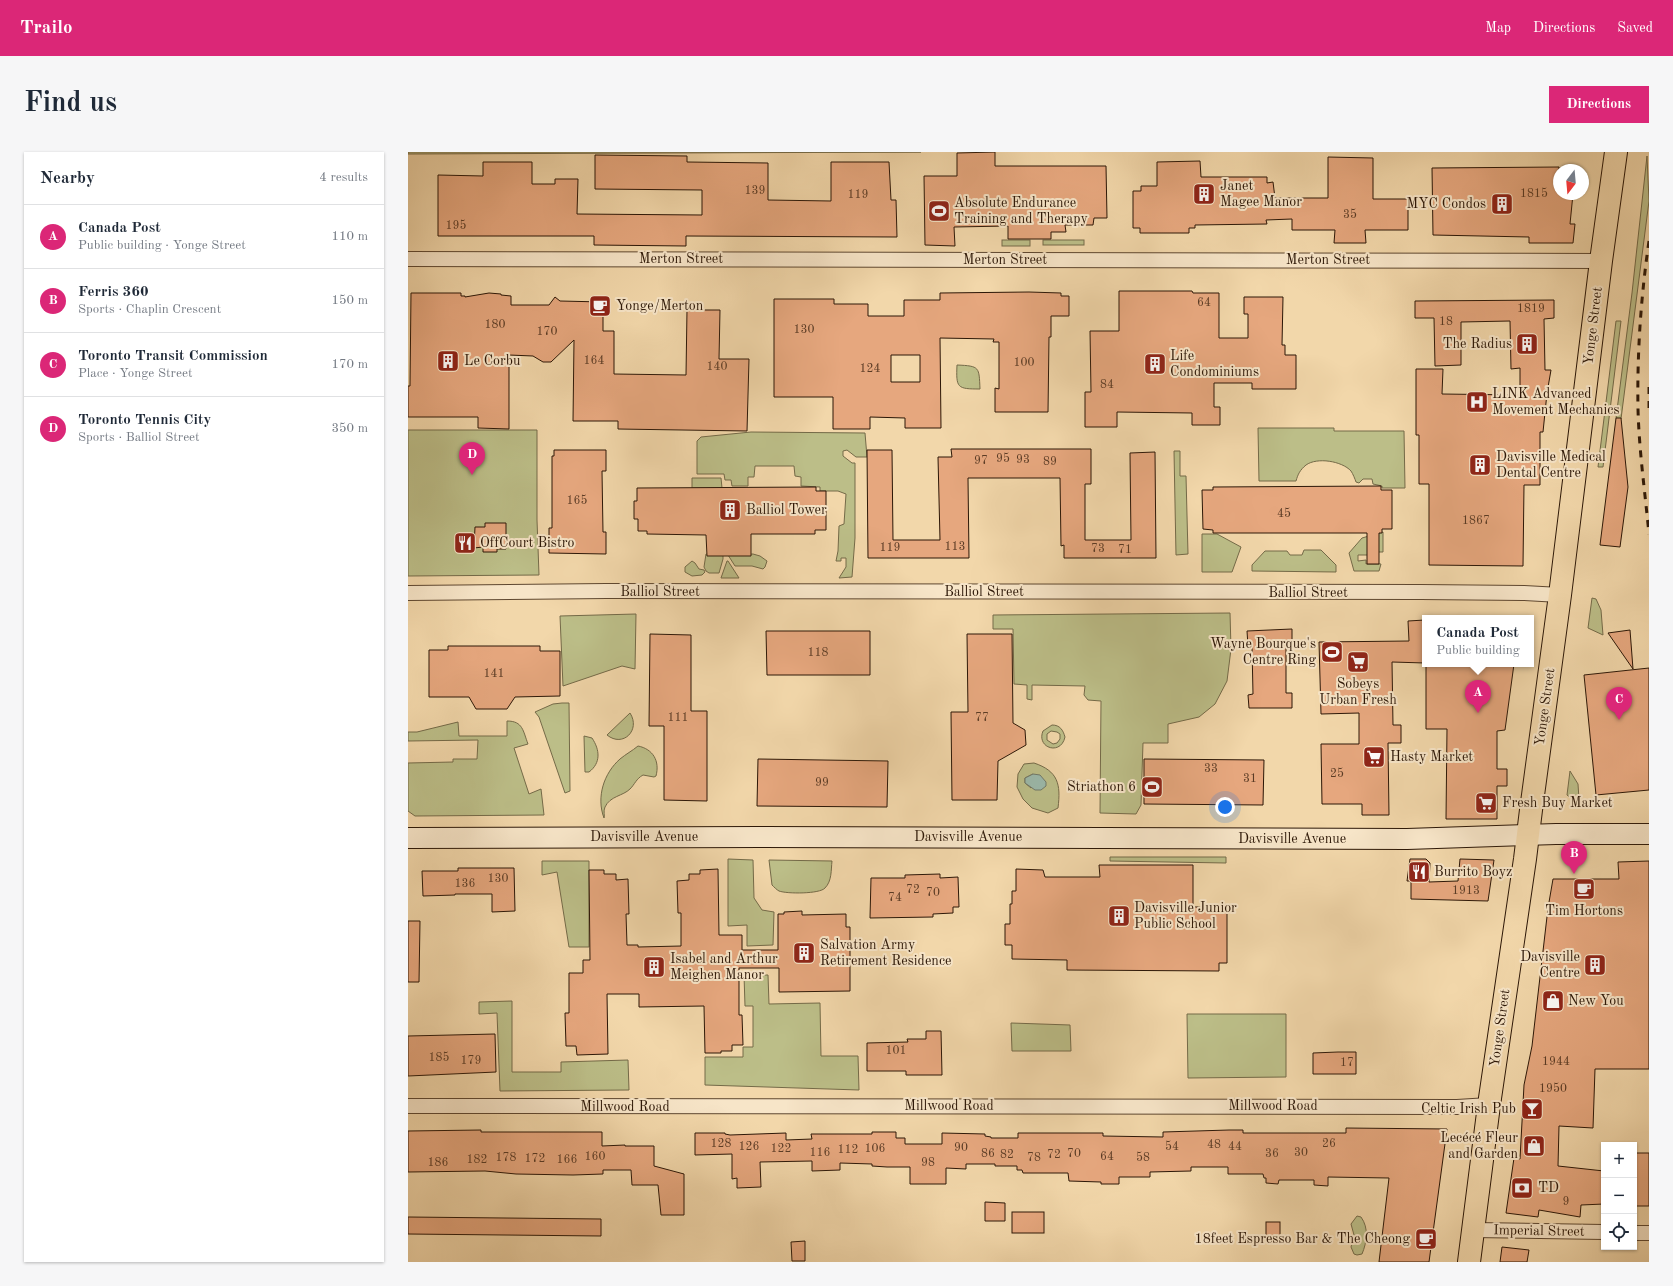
<!DOCTYPE html>
<html lang="en">
<head>
<meta charset="utf-8">
<style>
	:root { --surface:#fff; --page:#f6f6f7; --text:#1f2937; --muted:#747a83; --line:#e0e1e3; --accent:#db2777 }
	body { margin:0; font-family:"Old Standard TT",serif; background:var(--page); color:var(--text) }
	.controls { position:absolute; right:12px; bottom:12px; display:grid; overflow:hidden; border-radius:0px; box-shadow:0 1px 3px #0004 }
	.controls button { width:36px; height:36px; display:grid; place-items:center; padding:0; border:0; border-bottom:1px solid var(--line); background:var(--surface); color:var(--text); font:20px sans-serif }
	.compass { position:absolute; left:1145px; top:12px; width:36px; height:36px; border-radius:50%; background:var(--surface); box-shadow:0 1px 3px #0004; rotate:196deg }
	.you { position:absolute; left:817px; top:655px; width:14px; height:14px; margin:-10px; border:3px solid #fff; border-radius:50%; background:#1a73e8; box-shadow:0 0 0 6px #1a73e833 }
	.badge { display:grid; place-items:center; width:26px; height:26px; border-radius:50%; background:var(--accent); color:#fff; font-size:13px; font-weight:700 }
	.pin { position:absolute; translate:-50% -33px; filter:drop-shadow(0 1px 2px #0008) }
	.pin::after { content:''; position:absolute; top:21px; width:14px; height:12px; background:inherit; clip-path:polygon(0 0,100% 0,50% 100%) }
	.popup { position:absolute; left:1014px; top:463px; width:112px; height:52px; box-sizing:border-box; display:grid; place-content:center; border-radius:0px; background:var(--surface); filter:drop-shadow(0 1px 3px #0005); font-size:13px; white-space:nowrap; color:var(--muted) }
	.popup b { font-size:15px; color:var(--text) }
	.popup::after { content:''; position:absolute; left:50%; top:100%; margin-left:-8px; border:8px solid transparent; border-top-color:var(--surface) }
	.list { margin:0; padding:0; list-style:none }
	h2 { display:flex; justify-content:space-between; align-items:center; height:52px; margin:0; padding:0 16px; font-size:17px }
	h2 small { font-size:13px; font-weight:400; color:var(--muted) }
	.list li { display:grid; grid-template-columns:26px 1fr auto; gap:12px; align-items:center; box-sizing:border-box; height:64px; padding:0 16px; border-top:1px solid var(--line) }
	.list b { display:block; font-size:15px; white-space:nowrap }
	.list p { margin:0; font-size:13px; white-space:nowrap; color:var(--muted) }
	.list em { font-size:13px; font-style:normal; color:var(--muted) }
	.icon { flex:none; width:22px; height:22px; fill:none; stroke:currentColor; stroke-width:2; stroke-linecap:round; stroke-linejoin:round }
	.map { position:relative; flex:none; width:1241px; height:1110px; overflow:hidden; border-radius:0px }
	header { display:flex; align-items:center; gap:24px; box-sizing:border-box; height:56px; padding:0 20px; background:var(--accent); color:#fff }
	header strong { font-size:19px }
	nav { display:flex; gap:22px; margin-inline-start:auto; font-size:14px }
	.intro { display:flex; align-items:center; justify-content:space-between; box-sizing:border-box; height:96px; padding:0 24px }
	h1 { margin:0; font-size:28px }
	.button { padding:10px 18px; border-radius:0px; background:var(--accent); color:#fff; font-size:14px; font-weight:700 }
	main { display:flex; gap:24px; padding:0 24px }
	aside { flex:1; background:var(--surface); border-radius:0px; box-shadow:0 1px 3px #0004 }
	.map>svg:first-child { display:block }
</style>
</head>
<body>
<header>
<strong>Trailo</strong>
<nav><a>Map</a><a>Directions</a><a>Saved</a></nav>
</header>
<div class="intro"><h1>Find us</h1><a class="button">Directions</a></div>
<main>
<aside>
<h2>Nearby<small>4 results</small></h2>
<ul class="list">
<li><span class="badge">A</span><div><b>Canada Post</b><p>Public building · Yonge Street</p></div><em>110 m</em></li>
<li><span class="badge">B</span><div><b>Ferris 360</b><p>Sports · Chaplin Crescent</p></div><em>150 m</em></li>
<li><span class="badge">C</span><div><b>Toronto Transit Commission</b><p>Place · Yonge Street</p></div><em>170 m</em></li>
<li><span class="badge">D</span><div><b>Toronto Tennis City</b><p>Sports · Balliol Street</p></div><em>350 m</em></li>
</ul>
</aside>
<div class="map">
<svg width="1241" height="1110" viewBox="0 0 1241 1110">
	<rect width="100%" height="100%" fill="#f2d7aa"/>
	<filter id="stains"><feTurbulence type="fractalNoise" baseFrequency=".005" numOctaves="4"/><feColorMatrix values="0 0 0 0 .2 0 0 0 0 .09 0 0 0 0 .02 0 0 0 .5 -.17"/></filter>
	<radialGradient id="worn" r=".72"><stop offset=".6" stop-color="#630" stop-opacity="0"/><stop offset="1" stop-color="#630" stop-opacity=".3"/></radialGradient>
	<g fill="#bcbe88" stroke="#746a48" fill-rule="evenodd">
		<path d="M0,0H513L0,2Z"/>
		<path d="M1239,4L1241,49L1213,267L1208,266L1224,141Z"/>
		<rect x="594" y="88" width="28" height="6"/>
		<rect x="635" y="88" width="41" height="5"/>
		<path d="M1208,169H1213L1195,315H1190Z"/>
		<path d="M549,213C572,214 571,215 572,237C549,237 548,236 549,213Z"/>
		<path d="M850,276H926V279H996L997,336H974V334L965,332L964,327H955L951,331L948,330C947,327 945,322 943,319C934,309 909,305 898,313C892,318 890,322 888,329H851Z"/>
		<path d="M0,278H129V368L131,423L0,424Z"/>
		<path d="M343,280L457,281L459,305H448L439,298L435,299V304L444,311H447V386L444,425L431,426L438,415V406H433V409H428L430,399L431,374L436,372L438,342L430,339H412V335L393,334V325L387,324L386,314H347L346,325H340V334H324L323,328H317L316,322H289V289L293,285Z"/>
		<path d="M766,299H772V324H778L780,402L768,403Z"/>
		<path d="M284,326H313L314,336H284Z"/>
		<path d="M975,380V400H967L965,403H950V409L958,408V412H973L971,419H946L941,401L954,386Z"/>
		<path d="M794,382H809L833,395L824,420H794Z"/>
		<path d="M896,398H913L928,413V420L844,419V413L857,399H879L882,403H894Z"/>
		<path d="M298,402H315V407L311,421H301L298,419L296,415Z"/>
		<path d="M345,402L352,404L359,409L357,415L355,417L344,414H327L320,403Z"/>
		<path d="M284,409L287,411L291,417L296,418L297,420L294,423L284,424L277,420V415Z"/>
		<path d="M319,409H320L331,426H313Z"/>
		<path d="M1184,446L1188,447L1193,458L1195,483L1180,476Z"/>
		<path d="M822,461L823,497L819,529L807,552L791,565L760,572V591H735L733,653L728,662L692,661L693,549L680,548L676,543L677,534L624,533V548L619,547V533L606,532L605,477H585V463Z"/>
		<path d="M228,462L227,517L214,514L155,534L152,464Z"/>
		<path d="M154,551H161L162,639L157,641L131,565L127,560L145,552Z"/>
		<path d="M222,561C233,578 215,596 199,583Z"/>
		<path d="M99,569C115,569 115,579 120,592L106,596L121,642L133,637L136,663L7,664L0,659V611L45,610V607H69L70,588L0,589V580H9L50,570L51,584H99Z"/>
		<path d="M644,573C652,573 655,578 657,585C653,604 628,596 635,579ZM643,579L649,580L652,582V587L649,591L645,592L639,588V582Z"/>
		<path d="M176,584L184,586C192,598 193,611 181,620H177Z"/>
		<path d="M230,594C245,597 252,609 248,624L246,625L235,623C228,627 227,632 222,637C215,644 202,644 197,655C195,659 197,664 196,666C188,645 196,621 212,607C218,602 224,599 230,594Z"/>
		<path d="M626,611C650,619 653,632 650,656L640,661L624,656L615,647L609,635L610,622L616,612ZM625,622L623,636L617,631V626Z"/>
		<path d="M1162,619L1170,632L1171,647H1164L1159,643Z"/>
		<path d="M702,705H818V711L702,709Z"/>
		<path d="M320,707L345,708L346,746L354,758L366,760L365,793L339,794V773L320,774Z"/>
		<path d="M361,708L424,709C423,718 424,729 417,736C412,742 379,742 371,739C369,738 366,735 364,733Z"/>
		<path d="M134,709H181V795H161L149,720L134,723Z"/>
		<path d="M336,823H360L361,852L412,851L413,904H450L451,938L297,933V905H335V895H345V854H337Z"/>
		<path d="M104,849V920H153V910L220,908L221,938L92,939L89,861L71,862V850Z"/>
		<path d="M779,862H878V925L780,926Z"/>
		<path d="M603,871L662,873L663,899H604Z"/>
		<path d="M949,1064L953,1065C961,1076 959,1090 954,1102L949,1103L946,1102L943,1095L946,1083L943,1072Z"/>
	</g>
	<path fill="#9bb9ab" stroke="#6f7869" d="M625,622L632,623L638,630V634L633,638H627L617,631V626Z"/>
	<g fill="#e6a77e" stroke="#2c1707" fill-rule="evenodd">
		<path d="M587,0V14H698L699,66H686L685,73H657L658,80H643V87H600V74L546,75L547,94L517,93L516,24H549V1Z"/>
		<path d="M187,3L279,4V10L360,11V48L423,49V10H481L483,48H488L489,85L278,84V94L186,93V84H30V23L75,24V10H124V32H147V27H170L169,62L294,63V38L187,37Z"/>
		<path d="M920,5L965,6V47H1000V78H957L958,91H926L927,78H884V67L858,68L859,72L787,73V76H781V81H732V76H725V39H733V34H749V10L792,9L793,25H859V31L865,30L867,46H920Z"/>
		<path d="M1151,15V42H1165L1162,72H1167L1165,91H1121V85L1025,83L1024,16Z"/>
		<path d="M711,139H784L785,141H811V186H840V162H836V145H875L874,193H877V203H888V237H844V231H806V255H812V273H784V261L709,260V275H677V240H683L682,179H711Z"/>
		<path d="M621,140L653,141V144H661V164H643V185H641L640,260H587V236L591,237V190H585L586,187L532,186L533,276H497V266L462,265V277H425V245H366V147H426V152H460V164H496V148H532V141ZM483,203H512V230H483Z"/>
		<path d="M3,141H53V144H57V145L81,141L93,142V143L103,144V153H141L147,145L152,149L195,150V179H206V222L278,223L279,158H312L311,207H341L339,279L210,277V269H165L166,188L143,210H135L125,204L101,203V277L70,276V265H0V234H2Z"/>
		<path d="M1146,148V166L1136,167L1137,218H1143L1139,241L1135,280H1132V333H1116L1115,414L1021,413V332H1011V283H1008V217H1035L1034,242L1112,243V216L1103,217L1102,169L1053,170V213L1027,214L1026,166H1007V149Z"/>
		<path d="M1208,266H1213L1220,335L1212,395L1192,393Z"/>
		<path d="M543,297H683V332H677V388H723L722,301L747,300L748,406H656V393L653,394L652,326H560L561,406H460L459,298H484L485,388H532L530,305H544Z"/>
		<path d="M146,298H198V319H194L195,380H198V402L141,401V376H144V304H146Z"/>
		<path d="M973,334V338H984V377H974V381H971V412H959V381H805V378L795,377L794,338H805V335Z"/>
		<path d="M408,335V339H418V378H407V382H343V404H299L298,383L239,382V379H230V367H226V349H229V336Z"/>
		<path d="M77,371H98V397H89V400H75V395L66,396L67,375H77Z"/>
		<path d="M1017,468V511L984,510L985,573H993V591H980L981,663H954V652H914L913,592H951V561L913,562L911,490L1001,489L1000,469Z"/>
		<path d="M884,477V493L878,494V541H884V556H841L840,543L845,542L844,495L840,494L839,479Z"/>
		<path d="M1222,478L1225,517L1200,481Z"/>
		<path d="M358,479H462V523H359Z"/>
		<path d="M242,482L283,483V559H299V649L256,648V574H241Z"/>
		<path d="M559,482H604L605,571L617,578L618,593L590,609L589,648H544L543,560H560Z"/>
		<path d="M40,494H132V499H152V544L107,545L99,557H68L61,545H21V498H40Z"/>
		<path d="M1018,512H1106L1097,578L1089,579V617H1099V634H1089V667H1038L1039,577H1018Z"/>
		<path d="M1241,516V638L1188,643L1176,523Z"/>
		<path d="M350,607L480,609L479,655L349,654Z"/>
		<path d="M736,607L856,608L855,653L736,652Z"/>
		<path d="M1002,707H1018L1022,711L1021,730L1050,729L1052,707L1086,708L1080,749L1003,747V729H999Z"/>
		<path d="M1241,709V917H1187L1185,976L1151,974L1150,1014L1196,1019V1052L1173,1053L1172,1065L1131,1058L1130,1065L1098,1061L1106,1006L1112,1007L1116,933L1124,894L1140,756L1145,727H1211L1210,710Z"/>
		<path d="M691,713H785V755H819V811H811V819L659,818V808L604,807V793H597V772H602V752H604V739H608V717L635,718L637,725H692Z"/>
		<path d="M50,716H106L107,759L84,760V742H47V743L15,744L14,719H50Z"/>
		<path d="M310,717L311,783H334V798H370V762H376V760L394,759V763L438,762V775H442V839L371,840V816H331V863H334L335,893H324V899H313V901H297L296,854L231,855V842H199L200,902L169,903L168,894H158L157,861H161V821H175V808H182L181,718H196V722H208V728L220,727L221,762H218L219,793H230V795L273,794V761H270L269,729L281,728V722H292V718Z"/>
		<path d="M532,722V726L550,725L551,755H545V761L525,762V765L462,766L463,726H497V723Z"/>
		<path d="M0,769H12L11,830H0Z"/>
		<path d="M518,879H533L534,923H498V919H459V891L500,890L499,887H518Z"/>
		<path d="M87,882L88,920L0,924V884Z"/>
		<path d="M930,900H948V922H905V901Z"/>
		<path d="M938,976L1039,977L1021,1110H971L981,1026L920,1025V1034L906,1033V1028H871L870,1032L858,1031V1026H856L855,1022H820V1015H783V1019L742,1020V1025H711V1032H693V1030L661,1029L660,1021H615L614,1018H609V1014H587V1012H558V1017L538,1016V1032H502V1015H479L464,1014V1012L432,1011V1018L404,1019V1009L352,1010L353,1035L329,1036V1026L324,1027V1002L287,1003V981H317V982L322,983L378,981V988L404,987L403,982H464V980H488V986H497V992H534V981L577,982V984L583,985V986H610V981H695V984L755,985V980L821,978H835V981H938Z"/>
		<path d="M73,978V980H194V994L217,993V994H246V1014L276,1022V1063H253L250,1033H224L223,1018H195V1022L165,1023L108,1022L77,1019L0,1020V979Z"/>
		<rect x="1226" y="1001" width="15" height="53"/>
		<path d="M577,1050L597,1051V1069H577Z"/>
		<rect x="604" y="1060" width="32" height="21"/>
		<path d="M0,1065L193,1067V1084L0,1082Z"/>
		<rect x="858" y="1070" width="14" height="16"/>
		<path d="M397,1089V1109H384L383,1090Z"/>
		<path d="M1094,1095L1121,1098L1119,1110H1092Z"/>
	</g>
	<g fill="none" stroke-linecap="round" stroke-linejoin="round">
		<g stroke="#5e4730" stroke-width="16">
			<g id="street">
				<path d="M0,107L1193,109"/>
				<path d="M0,441L199,439L1013,440L1116,441L1152,443"/>
				<path d="M0,954L1049,955L1081,953"/>
				<path d="M1065,1078L1196,1080"/>
				<path d="M1226,1081H1241"/>
			</g>
		</g>
		<g stroke="#2c1707" stroke-width="22">
			<path id="secondary" d="M0,686L354,685L999,687L1148,682H1241"/>
		</g>
		<g stroke="#2c1707" stroke-width="24">
			<path id="primary" d="M1061,1110L1081,953L1117,707L1123,658L1152,443L1193,109L1208,0"/>
		</g>
		<use href="#street" stroke="#f7e5c8" stroke-width="14"/>
		<use href="#secondary" stroke="#f7e5c8" stroke-width="20"/>
		<use href="#primary" stroke="#f2d7aa" stroke-width="22"/>
		<g stroke="#2c1707" stroke-width="3" stroke-dasharray="7 7" stroke-linecap="butt">
			<path d="M1241,89C1233,144 1229,200 1230,257C1231,298 1237,340 1241,382"/>
			<path d="M1241,235V262"/>
		</g>
	</g>
	<defs>
		<g id="building-square" transform="scale(1.15)"><rect x="-9" y="-9" width="18" height="18" rx="4" fill="#8f2418" stroke="#f7e5c8"/><path d="M-4-6H4V6H1V3H-1V6H-4ZM-2.5-4.3h1.7v1.8h-1.7ZM.8-4.3h1.7v1.8H.8ZM-2.5-1h1.7V.8h-1.7ZM.8-1h1.7V.8H.8Z" fill="#fff"/></g>
		<g id="stadium-square" transform="scale(1.15)"><rect x="-9" y="-9" width="18" height="18" rx="4" fill="#8f2418" stroke="#f7e5c8"/><path d="M0-5a6.5 5 0 1 0 0 10a6.5 5 0 1 0 0-10ZM-3.5-1.8h7v3.6h-7Z" fill="#fff"/></g>
		<g id="cafe-square" transform="scale(1.15)"><rect x="-9" y="-9" width="18" height="18" rx="4" fill="#8f2418" stroke="#f7e5c8"/><path d="M-5.5-4.5H6V0H3Q3 3.5 0 3.5H-2.5Q-5.5 3.5-5.5 0ZM3-3.2v2h1.7v-2ZM-6 4.5H4V6H-6Z" fill="#fff"/></g>
		<g id="hospital-square" transform="scale(1.15)"><rect x="-9" y="-9" width="18" height="18" rx="4" fill="#8f2418" stroke="#f7e5c8"/><path d="M-5-5h3v3.5h4V-5h3V5h-3V1.5h-4V5h-3Z" fill="#fff"/></g>
		<g id="restaurant-square" transform="scale(1.15)"><rect x="-9" y="-9" width="18" height="18" rx="4" fill="#8f2418" stroke="#f7e5c8"/><path d="M-5-6h1v4h1v-4h1v4h1v-4h1v5L-1.5 .5V6h-2V.5L-5-1ZM5-6V6H3V1.5H1.5Q1.5-4 5-6Z" fill="#fff"/></g>
		<g id="supermarket-square" transform="scale(1.15)"><rect x="-9" y="-9" width="18" height="18" rx="4" fill="#8f2418" stroke="#f7e5c8"/><path d="M-6-5.5h2.5l.6 2H6L4.5 2H-2.5L-4.4-4H-6ZM-1.5 3.2a1.3 1.3 0 1 0 .1 0ZM3 3.2a1.3 1.3 0 1 0 .1 0Z" fill="#fff"/></g>
		<g id="shop-square" transform="scale(1.15)"><rect x="-9" y="-9" width="18" height="18" rx="4" fill="#8f2418" stroke="#f7e5c8"/><path d="M-5-2.5h2.3a2.7 3.5 0 0 1 5.4 0H5L5.5 6h-11ZM-1.5-2.5h3a1.5 2.3 0 0 0-3 0Z" fill="#fff"/></g>
		<g id="bar-square" transform="scale(1.15)"><rect x="-9" y="-9" width="18" height="18" rx="4" fill="#8f2418" stroke="#f7e5c8"/><path d="M-6-5H6L.8 .8V4.5H3.5V6h-7V4.5H-.8V.8Z" fill="#fff"/></g>
		<g id="bank-square" transform="scale(1.15)"><rect x="-9" y="-9" width="18" height="18" rx="4" fill="#8f2418" stroke="#f7e5c8"/><path d="M-6-4H6V4H-6ZM0-2.3a2.3 2.3 0 1 0 0 4.6a2.3 2.3 0 1 0 0-4.6Z" fill="#fff"/></g>
	</defs>
	<g fill-rule="evenodd">
		<use href="#building-square" x="796" y="42"/>
		<use href="#building-square" x="1094" y="52"/>
		<use href="#stadium-square" x="531" y="59"/>
		<use href="#cafe-square" x="192" y="154"/>
		<use href="#building-square" x="1119" y="192"/>
		<use href="#building-square" x="40" y="209"/>
		<use href="#building-square" x="747" y="212"/>
		<use href="#hospital-square" x="1069" y="250"/>
		<use href="#building-square" x="1072" y="313"/>
		<use href="#building-square" x="322" y="358"/>
		<use href="#restaurant-square" x="57" y="391"/>
		<use href="#stadium-square" x="924" y="500"/>
		<use href="#supermarket-square" x="950" y="510"/>
		<use href="#supermarket-square" x="966" y="605"/>
		<use href="#stadium-square" x="744" y="635"/>
		<use href="#supermarket-square" x="1078" y="651"/>
		<use href="#restaurant-square" x="1011" y="720"/>
		<use href="#cafe-square" x="1176" y="737"/>
		<use href="#building-square" x="711" y="764"/>
		<use href="#building-square" x="396" y="801"/>
		<use href="#building-square" x="1187" y="813"/>
		<use href="#building-square" x="246" y="815"/>
		<use href="#shop-square" x="1145" y="849"/>
		<use href="#bar-square" x="1124" y="957"/>
		<use href="#shop-square" x="1126" y="994"/>
		<use href="#bank-square" x="1114" y="1036"/>
		<use href="#cafe-square" x="1018" y="1087"/>
	</g>
	<g text-anchor="middle" dominant-baseline="central" stroke-width="4" stroke-linejoin="round" paint-order="stroke">
		<g font-size="12" fill="#5a3b25">
			<text x="347" y="39">139</text>
			<text x="1126" y="42">1815</text>
			<text x="450" y="43">119</text>
			<text x="942" y="63">35</text>
			<text x="48" y="74">195</text>
			<text x="796" y="151">64</text>
			<text x="1123" y="157">1819</text>
			<text x="1038" y="170">18</text>
			<text x="87" y="173">180</text>
			<text x="396" y="178">130</text>
			<text x="139" y="180">170</text>
			<text x="186" y="209">164</text>
			<text x="616" y="211">100</text>
			<text x="309" y="215">140</text>
			<text x="462" y="217">124</text>
			<text x="699" y="233">84</text>
			<text x="595" y="307">95</text>
			<text x="615" y="308">93</text>
			<text x="573" y="309">97</text>
			<text x="642" y="310">89</text>
			<text x="169" y="349">165</text>
			<text x="876" y="362">45</text>
			<text x="1068" y="369">1867</text>
			<text x="547" y="395">113</text>
			<text x="482" y="396">119</text>
			<text x="690" y="397">73</text>
			<text x="717" y="398">71</text>
			<text x="410" y="501">118</text>
			<text x="86" y="522">141</text>
			<text x="270" y="566">111</text>
			<text x="574" y="566">77</text>
			<text x="803" y="617">33</text>
			<text x="929" y="622">25</text>
			<text x="842" y="627">31</text>
			<text x="414" y="631">99</text>
			<text x="90" y="727">130</text>
			<text x="57" y="732">136</text>
			<text x="505" y="738">72</text>
			<text x="1058" y="739">1913</text>
			<text x="525" y="741">70</text>
			<text x="487" y="746">74</text>
			<text x="488" y="899">101</text>
			<text x="31" y="906">185</text>
			<text x="63" y="909">179</text>
			<text x="1148" y="910">1944</text>
			<text x="939" y="911">17</text>
			<text x="1145" y="937">1950</text>
			<text x="313" y="992">128</text>
			<text x="921" y="992">26</text>
			<text x="806" y="993">48</text>
			<text x="341" y="995">126</text>
			<text x="764" y="995">54</text>
			<text x="827" y="995">44</text>
			<text x="553" y="996">90</text>
			<text x="373" y="997">122</text>
			<text x="467" y="997">106</text>
			<text x="440" y="998">112</text>
			<text x="412" y="1001">116</text>
			<text x="893" y="1001">30</text>
			<text x="580" y="1002">86</text>
			<text x="666" y="1002">70</text>
			<text x="864" y="1002">36</text>
			<text x="599" y="1003">82</text>
			<text x="646" y="1003">72</text>
			<text x="187" y="1005">160</text>
			<text x="699" y="1005">64</text>
			<text x="98" y="1006">178</text>
			<text x="626" y="1006">78</text>
			<text x="735" y="1006">58</text>
			<text x="127" y="1007">172</text>
			<text x="69" y="1008">182</text>
			<text x="159" y="1008">166</text>
			<text x="30" y="1011">186</text>
			<text x="520" y="1011">98</text>
			<text x="1158" y="1050">9</text>
		</g>
		<g font-size="14" fill="#2c1707" stroke="#f7e5c8" text-anchor="start">
			<text x="812" y="34">Janet<tspan x="812" dy="16">Magee Manor</tspan></text>
			<text x="546" y="51">Absolute Endurance<tspan x="546" dy="16">Training and Therapy</tspan></text>
			<text x="1078" y="52" text-anchor="end">MYC Condos</text>
			<text x="208" y="154">Yonge/Merton</text>
			<text x="1104" y="192" text-anchor="end">The Radius</text>
			<text x="762" y="204">Life<tspan x="762" dy="16">Condominiums</tspan></text>
			<text x="56" y="209">Le Corbu</text>
			<text x="1084" y="242">LINK Advanced<tspan x="1084" dy="16">Movement Mechanics</tspan></text>
			<text x="1088" y="305">Davisville Medical<tspan x="1088" dy="16">Dental Centre</tspan></text>
			<text x="338" y="358">Balliol Tower</text>
			<text x="72" y="391">OffCourt Bistro</text>
			<text x="908" y="492" text-anchor="end">Wayne Bourque's<tspan x="908" dy="16">Centre Ring</tspan></text>
			<text x="950" y="532" text-anchor="middle">Sobeys<tspan x="950" dy="16">Urban Fresh</tspan></text>
			<text x="982" y="605">Hasty Market</text>
			<text x="728" y="635" text-anchor="end">Striathon 6</text>
			<text x="1094" y="651">Fresh Buy Market</text>
			<text x="1026" y="720">Burrito Boyz</text>
			<text x="726" y="756">Davisville Junior<tspan x="726" dy="16">Public School</tspan></text>
			<text x="1176" y="759" text-anchor="middle">Tim Hortons</text>
			<text x="412" y="793">Salvation Army<tspan x="412" dy="16">Retirement Residence</tspan></text>
			<text x="1172" y="805" text-anchor="end">Davisville<tspan x="1172" dy="16">Centre</tspan></text>
			<text x="262" y="807">Isabel and Arthur<tspan x="262" dy="16">Meighen Manor</tspan></text>
			<text x="1160" y="849">New You</text>
			<text x="1108" y="957" text-anchor="end">Celtic Irish Pub</text>
			<text x="1110" y="986" text-anchor="end">Lecécé Fleur<tspan x="1110" dy="16">and Garden</tspan></text>
			<text x="1130" y="1036">TD</text>
			<text x="1002" y="1087" text-anchor="end">18feet Espresso Bar &amp; The Cheong</text>
		</g>
		<g font-size="14" fill="#2c1707" stroke="#f7e5c8">
			<text x="273" y="107">Merton Street</text>
			<text x="597" y="108">Merton Street</text>
			<text x="920" y="108">Merton Street</text>
			<text transform="translate(1185 174) rotate(-83)">Yonge Street</text>
			<text x="252" y="440">Balliol Street</text>
			<text x="576" y="440">Balliol Street</text>
			<text x="900" y="441">Balliol Street</text>
			<text transform="translate(1137 555) rotate(-82)">Yonge Street</text>
			<text x="236" y="685">Davisville Avenue</text>
			<text x="560" y="685">Davisville Avenue</text>
			<text x="884" y="687">Davisville Avenue</text>
			<text transform="translate(1092 876) rotate(-82)">Yonge Street</text>
			<text x="541" y="954">Millwood Road</text>
			<text x="865" y="954">Millwood Road</text>
			<text x="217" y="955">Millwood Road</text>
			<text transform="translate(1131 1079) rotate(1)">Imperial Street</text>
		</g>
	</g>
	<rect width="100%" height="100%" filter="url(#stains)"/>
	<rect width="100%" height="100%" fill="url(#worn)"/>
</svg>
<div class="controls">
<button>+</button>
<button>−</button>
<button><svg class="icon" aria-label="locate" viewBox="0 0 24 24"><circle cx="12" cy="12" r="6"/><path d="M12 2v4M12 18v4M2 12h4M18 12h4"/></svg></button>
</div>
<svg class="compass" viewBox="-18 -18 36 36"><path d="M0-13l5 13h-10z" fill="#e53935"/><path d="M0 13l5-13h-10z" fill="#747a83"/></svg>
<div class="you"></div>
<div class="pin badge" style="left:1070px;top:561px">A</div>
<div class="popup"><b>Canada Post</b>Public building</div>
<div class="pin badge" style="left:1166px;top:722px">B</div>
<div class="pin badge" style="left:1211px;top:568px">C</div>
<div class="pin badge" style="left:64px;top:323px">D</div>
</div>
</main>
</body>
</html>
